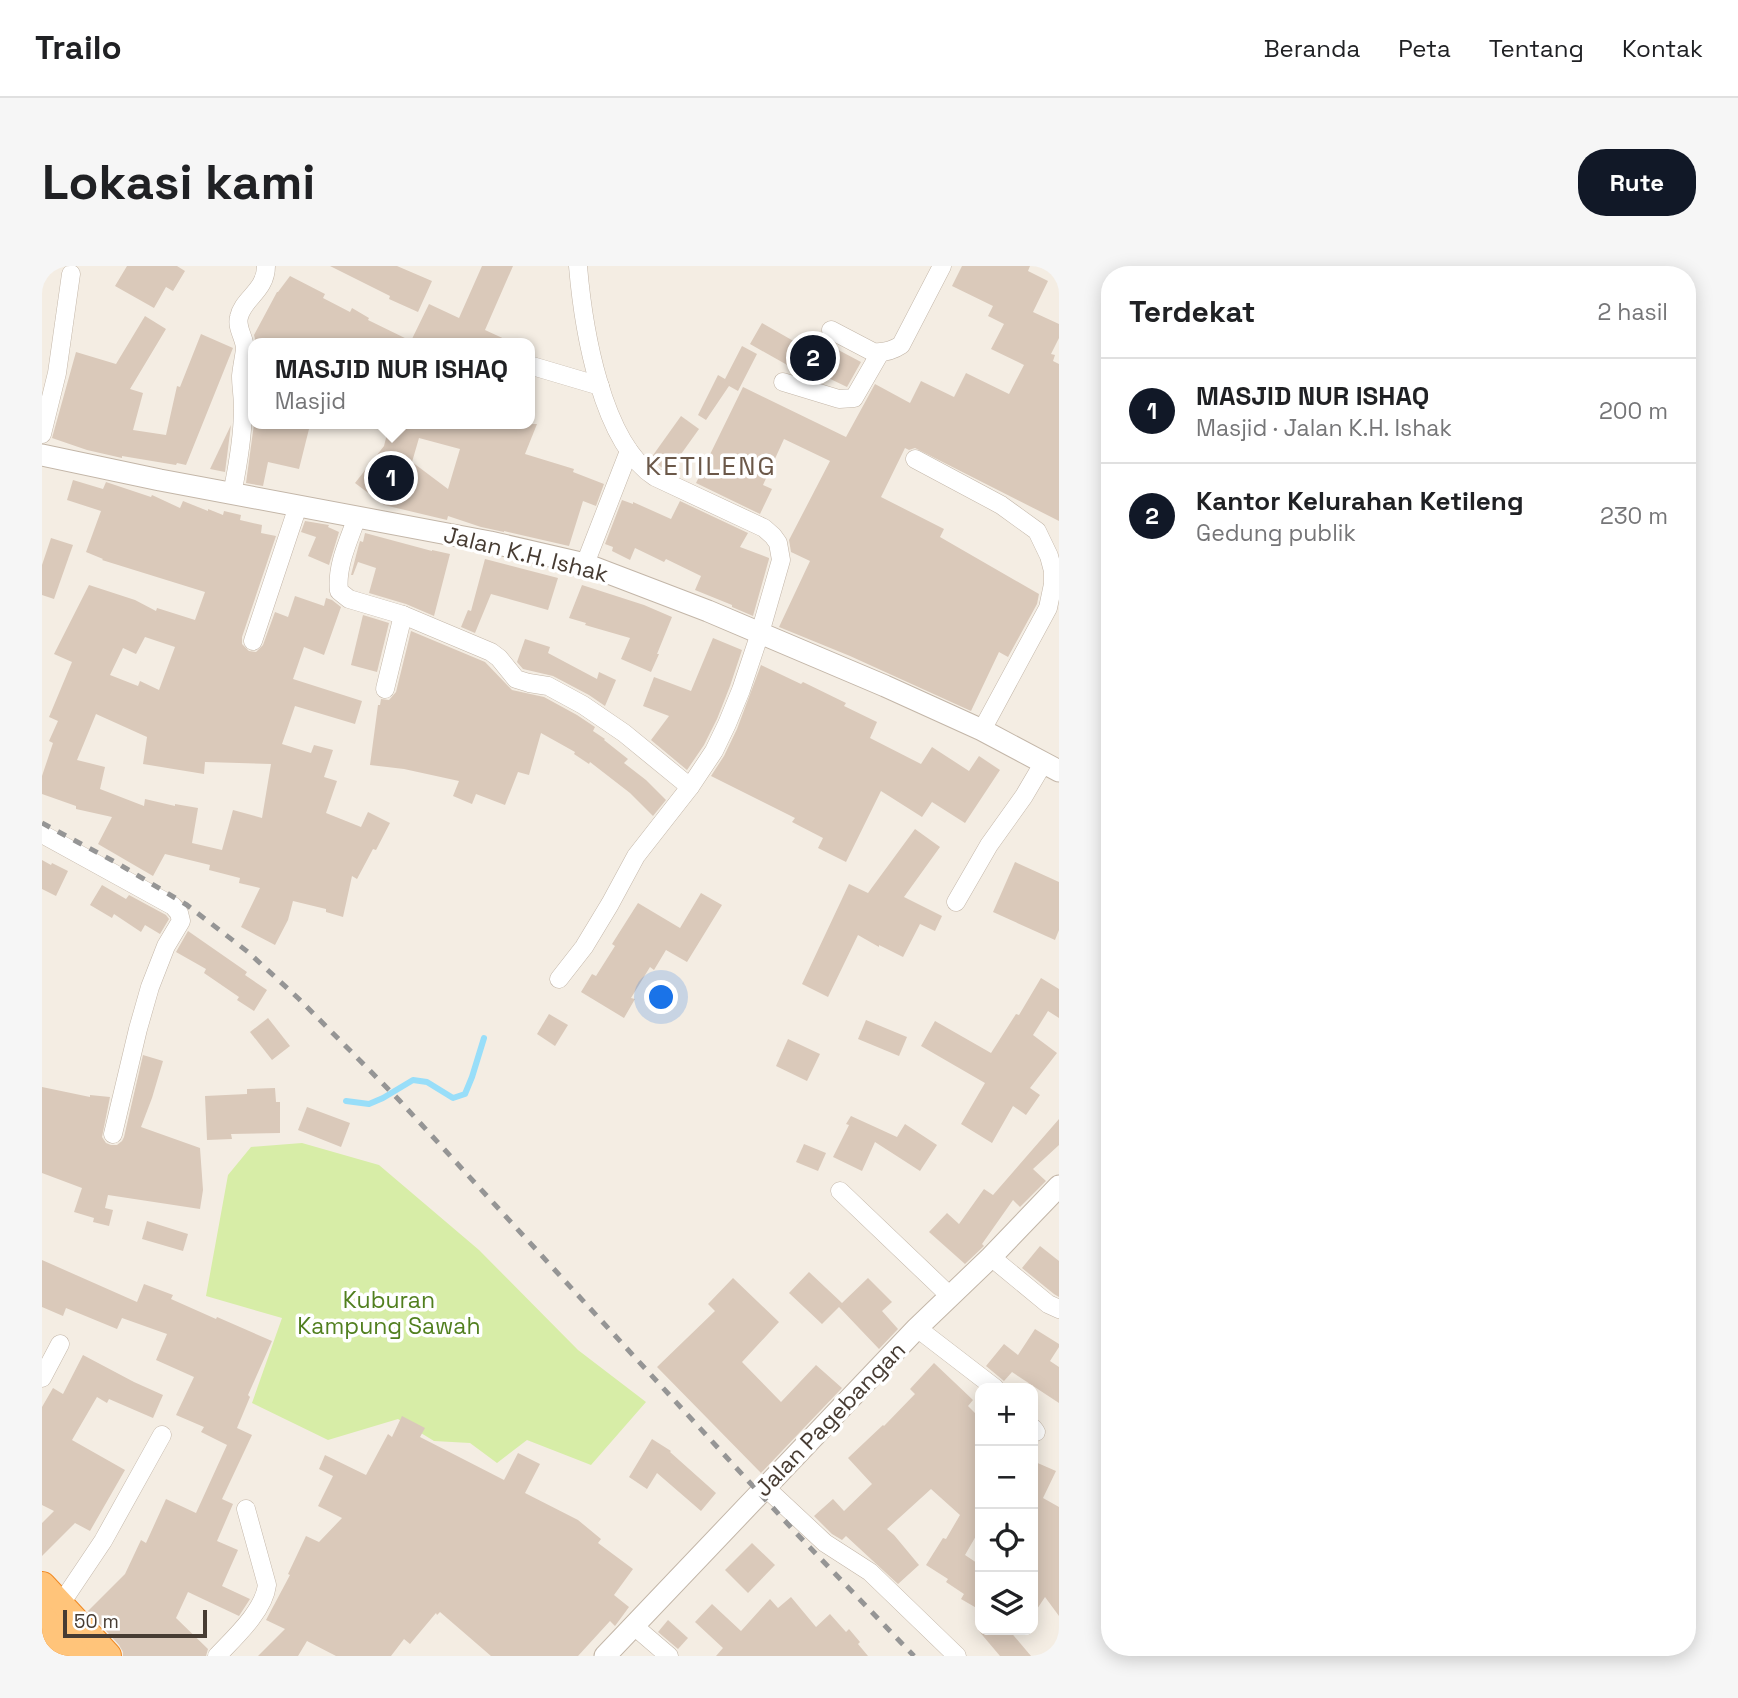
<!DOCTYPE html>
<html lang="id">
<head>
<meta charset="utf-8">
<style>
	:root { --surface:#fff; --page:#f6f6f6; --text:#202124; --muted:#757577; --line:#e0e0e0; --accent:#111827 }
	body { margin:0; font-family:"Space Grotesk",sans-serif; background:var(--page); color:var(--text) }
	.controls { position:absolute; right:21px; bottom:21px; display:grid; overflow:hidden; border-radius:14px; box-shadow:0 4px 18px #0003 }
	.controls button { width:63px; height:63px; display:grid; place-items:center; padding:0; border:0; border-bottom:2px solid var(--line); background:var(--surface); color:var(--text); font:35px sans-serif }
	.scale { position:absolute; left:21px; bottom:18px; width:144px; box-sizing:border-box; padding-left:7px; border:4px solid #473c33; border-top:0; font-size:19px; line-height:24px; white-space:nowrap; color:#473c33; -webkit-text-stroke:5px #fff; paint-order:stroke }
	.you { position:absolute; left:620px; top:732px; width:24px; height:24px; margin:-18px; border:5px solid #fff; border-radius:50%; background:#1a73e8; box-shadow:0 0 0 10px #1a73e833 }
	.badge { display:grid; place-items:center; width:46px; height:46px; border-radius:50%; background:var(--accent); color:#fff; font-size:23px; font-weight:700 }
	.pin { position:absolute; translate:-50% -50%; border:4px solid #fff; box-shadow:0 2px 7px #0006 }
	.popup { position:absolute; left:206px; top:72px; width:287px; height:91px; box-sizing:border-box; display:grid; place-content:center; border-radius:14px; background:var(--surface); filter:drop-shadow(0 2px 5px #0005); font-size:23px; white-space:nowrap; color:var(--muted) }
	.popup b { font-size:26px; color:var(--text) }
	.popup::after { content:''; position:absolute; left:50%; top:100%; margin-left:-14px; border:14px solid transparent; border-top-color:var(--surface) }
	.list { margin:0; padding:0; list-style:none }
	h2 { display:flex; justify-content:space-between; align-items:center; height:91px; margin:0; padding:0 28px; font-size:30px }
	h2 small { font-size:23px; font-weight:400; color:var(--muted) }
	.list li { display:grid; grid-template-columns:46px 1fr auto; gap:21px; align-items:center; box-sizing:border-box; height:105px; padding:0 28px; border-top:2px solid var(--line) }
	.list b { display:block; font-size:26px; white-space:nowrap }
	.list p { margin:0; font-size:23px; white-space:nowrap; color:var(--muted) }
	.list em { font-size:23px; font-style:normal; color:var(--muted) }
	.icon { flex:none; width:38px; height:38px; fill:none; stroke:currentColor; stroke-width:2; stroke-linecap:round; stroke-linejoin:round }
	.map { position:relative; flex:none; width:1017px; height:1390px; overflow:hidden; border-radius:28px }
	header { display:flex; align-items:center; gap:42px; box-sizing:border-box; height:98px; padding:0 35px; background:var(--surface); border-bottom:2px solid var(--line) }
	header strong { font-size:33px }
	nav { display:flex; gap:38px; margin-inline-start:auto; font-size:24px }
	.intro { display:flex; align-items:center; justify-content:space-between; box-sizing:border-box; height:168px; padding:0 42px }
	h1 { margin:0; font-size:49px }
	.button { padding:18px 32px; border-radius:28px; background:var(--accent); color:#fff; font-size:24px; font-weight:700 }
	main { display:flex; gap:42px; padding:0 42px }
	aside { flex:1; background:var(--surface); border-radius:28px; box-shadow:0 4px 18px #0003 }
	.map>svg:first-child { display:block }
</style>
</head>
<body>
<header>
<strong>Trailo</strong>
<nav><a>Beranda</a><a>Peta</a><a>Tentang</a><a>Kontak</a></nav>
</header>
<div class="intro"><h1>Lokasi kami</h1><a class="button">Rute</a></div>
<main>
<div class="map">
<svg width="1017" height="1390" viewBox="0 0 1017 1390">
	<rect width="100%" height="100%" fill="#f4ede3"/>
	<path fill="#d7eda7" d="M260,877L337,899L437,984L536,1084L604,1136L549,1199L485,1174L455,1197L428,1177L392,1175L356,1153L286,1174L210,1137L240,1052L164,1030L186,909L209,881Z"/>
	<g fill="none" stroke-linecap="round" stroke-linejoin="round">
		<path stroke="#98def9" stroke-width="6" d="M304,835L327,838L341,832L371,814L385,816L411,832L423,828L430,811L442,772"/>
	</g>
	<g fill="#dac9ba" fill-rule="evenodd">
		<path d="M85,0H135L143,5L131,25L124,21L112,42L73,20Z"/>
		<path d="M288,0H355L390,15L376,46L347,33L348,30Z"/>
		<path d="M440,0H471L443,64L471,77H214L212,69L235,26H236L248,10L283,28L281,32L308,46L310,42L327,52L326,54L369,75L387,38L417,52Z"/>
		<path d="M920,0H988L986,5L1006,15L991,46L1017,58V72L1009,88L1013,89L1011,95L1017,98V255L873,182L867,184L863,182L839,231L902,263L898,271L997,328L995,338L966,391L957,386L929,445L808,390L737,361L768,295L749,286L747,274L788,195L742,173L721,219L730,223L718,248L654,217L701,121L804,171L833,118L868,137L879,115L912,131L924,107L967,128L982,99L949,83L962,58L946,50L951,40L910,20Z"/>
		<path d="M103,50L124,63L88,123L101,127L91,164L124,169L135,120L138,121L159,68L191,82L144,199L135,197L134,199L80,190V192L45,184L10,172L34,86L74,98Z"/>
		<path d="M720,57L762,81L768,69L819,96L805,121L778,108L775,114L770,113L708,78Z"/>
		<path d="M700,80L715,88L696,125L687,120L664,154L656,149L676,109L683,113Z"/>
		<path d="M639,150L657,163L627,205L619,201L609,192Z"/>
		<path d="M212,158H259L268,159L257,203L226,196L221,220L204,217Z"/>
		<path d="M343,158H495L483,188L532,203L531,206L562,218L554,240L541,235L527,280L462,265V266L439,261L406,250L405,254L342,239L313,217L342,180L346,164L342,162ZM377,172L418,183L406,223L370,196Z"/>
		<path d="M189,159L183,206L168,203Z"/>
		<path d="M31,214L61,223L64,216L109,231L110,229L138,242L141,235L166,245V243L181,249L182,245L199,249L198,254L220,259L219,267L234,270L200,371V378L207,385L214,386L221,379L233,346L246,351L253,330L282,340L284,332L290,334L299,341L282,389L262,381L251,413L320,435L313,458L253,440L240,478L269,487L272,479L291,484L282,511L295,515L284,547L319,561L326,546L348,557L334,584L331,583L315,613L310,610L301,651L284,646V643L251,635L246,654L233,679L199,661L218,622L197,617L198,612L167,604L168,599L123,588L111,610L56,578L70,551L34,543V540L0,528V510L11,477L7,475L16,455L7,451L30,396L12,388L47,319L93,334L114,345L115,342L153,354L163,326L60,294L61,293L44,286L59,245L25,234ZM103,371L133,381L117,424L98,415L96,420L68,409L81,382L94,388ZM54,448L105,471L101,498L162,508L163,496L229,498L220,552L191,544L180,584L150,577L156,542L133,538V540L103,533L102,540L58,523L63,501L35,494Z"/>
		<path d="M580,234L591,238V236L629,253L638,235L706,267L698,281L727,292V293L711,350L690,341V339L653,324L659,310L624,293L622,296L593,282L588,294L570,285L571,281L563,278Z"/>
		<path d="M263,255L287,259L286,261L297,266L287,299L266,290L274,271L259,266Z"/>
		<path d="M323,267L390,285V284L408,288L392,350L364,338L327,327L334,302L316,296L311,309H309L316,282L318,275L321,276Z"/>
		<path d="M9,272L31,279L12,333L0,329V299Z"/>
		<path d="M443,293L516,312L506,344L449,328L433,367L419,361L426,344L429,345Z"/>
		<path d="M540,319L602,339L630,351L615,388H617L609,406L579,393L588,372L543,359L544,357L527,352Z"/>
		<path d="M321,349L347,357L335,406L309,399Z"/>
		<path d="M369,365L443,396L470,424L502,431L535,449L553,461L551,465L563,473L562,474L586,493L582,497L604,514L624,534L611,550L588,527L548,496L547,498L532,488L533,486L499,467L487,509L476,506L463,539L434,528L430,538L411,530L417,515L362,503L328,499L336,439H338L339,433L347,434L354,426Z"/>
		<path d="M671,372L700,384L688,420L675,453L662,479L645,504L609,474L627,450L601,440L612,411L649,425Z"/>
		<path d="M483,373L508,381L506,387L555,413L557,406L574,414L563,440L547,429L511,410L481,403L475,396Z"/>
		<path d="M719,399L759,418L761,416L804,437L802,440L835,456L828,472L879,498L890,481L927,505L937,490L958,504L923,557L890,536L880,551L839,525L804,596L776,582L781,572L750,556L753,552L669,510L682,490L695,463Z"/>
		<path d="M873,563L898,581L862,631L900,650L893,665L878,658L861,691L837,679V681L816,669L786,731L760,718L807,618L826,627Z"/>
		<path d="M0,594L9,599L10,597L26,605L14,630L0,623Z"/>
		<path d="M973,596L1017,616V664L1013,674L951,646Z"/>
		<path d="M60,619L84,633L87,629L124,649L127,653L118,668L103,659L99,666L72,648L70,652L48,639Z"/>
		<path d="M659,627L680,639L645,696L624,684L612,704L608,701L589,732L593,733L582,752L539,726L550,708L554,710L573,680L570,678L596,637L638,662Z"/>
		<path d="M146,665L205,706L203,709L225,724L212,745L195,734L197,731L162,707L164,703L134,686Z"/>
		<path d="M999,712L1017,723V752L1006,745L991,769L1015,787L988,822L998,829L984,849L971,840L950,877L919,858L943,817L879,780L893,755L949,787L974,748L977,749Z"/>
		<path d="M507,748L526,759L513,780L495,768Z"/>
		<path d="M226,752L248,780L230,794L208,766Z"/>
		<path d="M824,754L865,771L857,790L816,773Z"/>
		<path d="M746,773L778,788L765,815L734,800Z"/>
		<path d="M101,789L121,795L110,832L99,861L158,882L161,924L158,943L66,929L63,942L71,944L67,960L51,956L52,952L32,946L40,922L0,907V821L48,831V829L68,831L60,871L64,877L69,879H75L80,875L82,871Z"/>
		<path d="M233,822L234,836H238V867L189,868L190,873L165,874L163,830L205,828V823Z"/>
		<path d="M265,841L308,857L299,881L256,864Z"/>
		<path d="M809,850L855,871L863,858L895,879L878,905L833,876L820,905L791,891L807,859L804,858Z"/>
		<path d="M1017,853V879L991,903L1004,915L978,941L971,934L940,978L942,980L923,998L887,966L905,947L917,958L942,923L951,929Z"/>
		<path d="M762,878L784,887L776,905L754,896Z"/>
		<path d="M105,955L146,968L141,985L100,973Z"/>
		<path d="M998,980L1017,995V1031L1012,1028L980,1002Z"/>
		<path d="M0,994L95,1036L102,1018L131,1029L129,1033L174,1053L175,1051L230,1075L206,1129L208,1131L195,1162L210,1169L180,1233L191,1238L175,1275L196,1284L180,1320L208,1333L197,1350L146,1326L134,1352L166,1383L164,1390H81V1386L77,1379L46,1345L83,1308L99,1274L104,1277L124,1233L154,1247L185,1179L159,1166L162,1161L134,1149L152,1111L114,1094L125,1068L80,1052L75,1063L24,1042L21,1050L0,1041Z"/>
		<path d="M767,1006L800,1037L826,1012L850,1036L840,1045L856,1063L837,1083L797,1041L780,1058L747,1027Z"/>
		<path d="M691,1012L737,1056L700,1096L739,1136L774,1099L800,1122L719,1207L615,1101L673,1045L666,1038Z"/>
		<path d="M993,1063L1017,1078V1081L1008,1095L1017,1101V1137L970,1106L962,1115L944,1100L962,1078L976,1089Z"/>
		<path d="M41,1089L92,1116L121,1129L111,1152L67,1133L65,1137L55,1131L30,1174L83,1204L48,1265L33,1257L0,1290V1257L12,1245L0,1239V1141L11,1122L21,1128Z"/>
		<path d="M892,1097L931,1134L926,1140L938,1152V1263L923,1289L938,1299V1344L919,1333L922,1328L904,1316L906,1313L884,1299L901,1272L904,1273L918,1249L889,1223L845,1263L852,1269L877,1299L856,1318L804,1270L800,1274L790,1268L772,1250L791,1233L802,1245L830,1218L806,1192L841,1159L842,1160L873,1128L868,1123Z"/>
		<path d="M360,1150L383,1162L378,1171L462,1214L476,1187L498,1198L483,1227L536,1254L559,1273L556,1277L591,1303L572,1329L587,1341L573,1360L568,1355L536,1390H449L398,1346L395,1349L394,1347L368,1378L362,1373L349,1390H294L265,1375L256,1390H216L243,1363L224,1354L248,1309L246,1308L264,1270L277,1276L300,1252L276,1240L291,1210L277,1203L283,1189L324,1209L346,1168L350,1171Z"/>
		<path d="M610,1173L629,1185L628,1186L674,1227L659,1245L615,1207L605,1223L587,1211Z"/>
		<path d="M991,1195L1014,1205L1001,1232L1017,1241V1350L1003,1331L991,1349Z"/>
		<path d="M710,1277L733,1299L706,1327L683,1304Z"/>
		<path d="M749,1331L774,1361L788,1348L804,1366L807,1363L818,1376L816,1378L826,1390H674L681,1382L653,1356L670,1338L699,1365L728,1333L736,1342Z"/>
		<path d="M626,1354L646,1372L636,1383L616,1366Z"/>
		<path d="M936,1364H967L989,1390H958Z"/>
	</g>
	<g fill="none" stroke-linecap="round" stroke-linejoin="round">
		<g stroke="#c3b6a8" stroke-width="19">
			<g id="minor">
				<path d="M789,64L831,86C842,87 850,85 859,79L900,0"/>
				<path d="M487,99L558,120"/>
				<path d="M741,116L797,133L812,132L838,87"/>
				<path d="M0,168L15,107L29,8"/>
				<path d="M873,193L959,239L995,265L1007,290L1011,305V318L1006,342L940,464"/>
				<path d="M190,228C196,199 201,171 201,142C201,131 199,120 199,110C200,100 202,92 203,83C203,72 194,62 197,51C201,32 224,25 224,0"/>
				<path d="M315,251C307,274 294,300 297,325L307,333L361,349L449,386L457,392L474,413L487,417L506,420L541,439L582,467L648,521"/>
				<path d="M543,298L587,185"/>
				<path d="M211,375L256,240"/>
				<path d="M343,423L361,349"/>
				<path d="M0,568L131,640L137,647L139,655L124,680L108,721L96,763L71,868"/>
				<path d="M914,636L947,579L982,530L1002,496"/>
				<path d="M517,713L542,681L568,638L594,590L648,521L672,485L685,458L699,424L718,367L739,294L736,277L731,270L722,262L613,211C559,176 541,60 536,0"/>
				<path d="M798,925L908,1030"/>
				<path d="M949,991L1006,1038L1017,1043"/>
				<path d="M875,1062L953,1122"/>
				<path d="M0,1112L18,1078"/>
				<path d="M991,1162L994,1166"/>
				<path d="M723,1221L783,1277L828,1306L915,1390"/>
				<path d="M18,1339L61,1275L120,1169"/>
				<path d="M592,1360L627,1390"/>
				<path d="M175,1390C192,1372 222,1345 225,1319L204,1243"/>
			</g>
		</g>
		<g stroke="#c3b6a8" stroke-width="23">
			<g id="tertiary">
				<path d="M0,189L118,214L448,276L543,298L666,345L843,420L940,464L1017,505"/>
				<path d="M563,1390L875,1062L949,991L1017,920"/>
			</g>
		</g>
		<g stroke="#f08822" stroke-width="30">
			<g id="trunk">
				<path d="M0,1320L65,1390"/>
				<path d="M0,1353L34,1390"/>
			</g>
		</g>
		<use href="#minor" stroke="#fff" stroke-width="18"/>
		<use href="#tertiary" stroke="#fff" stroke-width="21"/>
		<use href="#trunk" stroke="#ffc47a" stroke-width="28"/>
		<path stroke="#959595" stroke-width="5" stroke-dasharray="9 9" stroke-linecap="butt" d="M0,557L75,597L145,639L206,686L257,733L357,834L754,1267L872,1390"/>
	</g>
	<g text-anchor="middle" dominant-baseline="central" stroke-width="7" stroke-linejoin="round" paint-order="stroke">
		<g font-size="23" fill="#473c33" stroke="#fff">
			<text transform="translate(484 288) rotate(14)">Jalan K.H. Ishak</text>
			<text transform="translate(788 1153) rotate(-46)">Jalan Pagebangan</text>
		</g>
		<g font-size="23" fill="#517f1f" stroke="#fff">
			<text x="347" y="1034">Kuburan<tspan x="347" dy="26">Kampung Sawah</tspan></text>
		</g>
		<g font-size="26" letter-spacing="2" fill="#6b5849" stroke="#fff">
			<text x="669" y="200">KETILENG</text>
		</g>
	</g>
</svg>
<div class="controls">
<button>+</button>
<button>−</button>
<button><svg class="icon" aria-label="locate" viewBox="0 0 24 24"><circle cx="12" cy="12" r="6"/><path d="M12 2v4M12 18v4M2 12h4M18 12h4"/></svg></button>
<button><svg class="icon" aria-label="layers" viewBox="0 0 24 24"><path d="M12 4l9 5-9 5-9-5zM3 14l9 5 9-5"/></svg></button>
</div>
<div class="scale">50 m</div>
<div class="you"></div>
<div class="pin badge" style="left:349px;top:212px">1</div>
<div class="popup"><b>MASJID NUR ISHAQ</b>Masjid</div>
<div class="pin badge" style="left:771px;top:92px">2</div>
</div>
<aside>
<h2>Terdekat<small>2 hasil</small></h2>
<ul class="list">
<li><span class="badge">1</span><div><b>MASJID NUR ISHAQ</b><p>Masjid · Jalan K.H. Ishak</p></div><em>200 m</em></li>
<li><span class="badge">2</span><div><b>Kantor Kelurahan Ketileng</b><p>Gedung publik</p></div><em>230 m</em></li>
</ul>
</aside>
</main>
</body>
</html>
